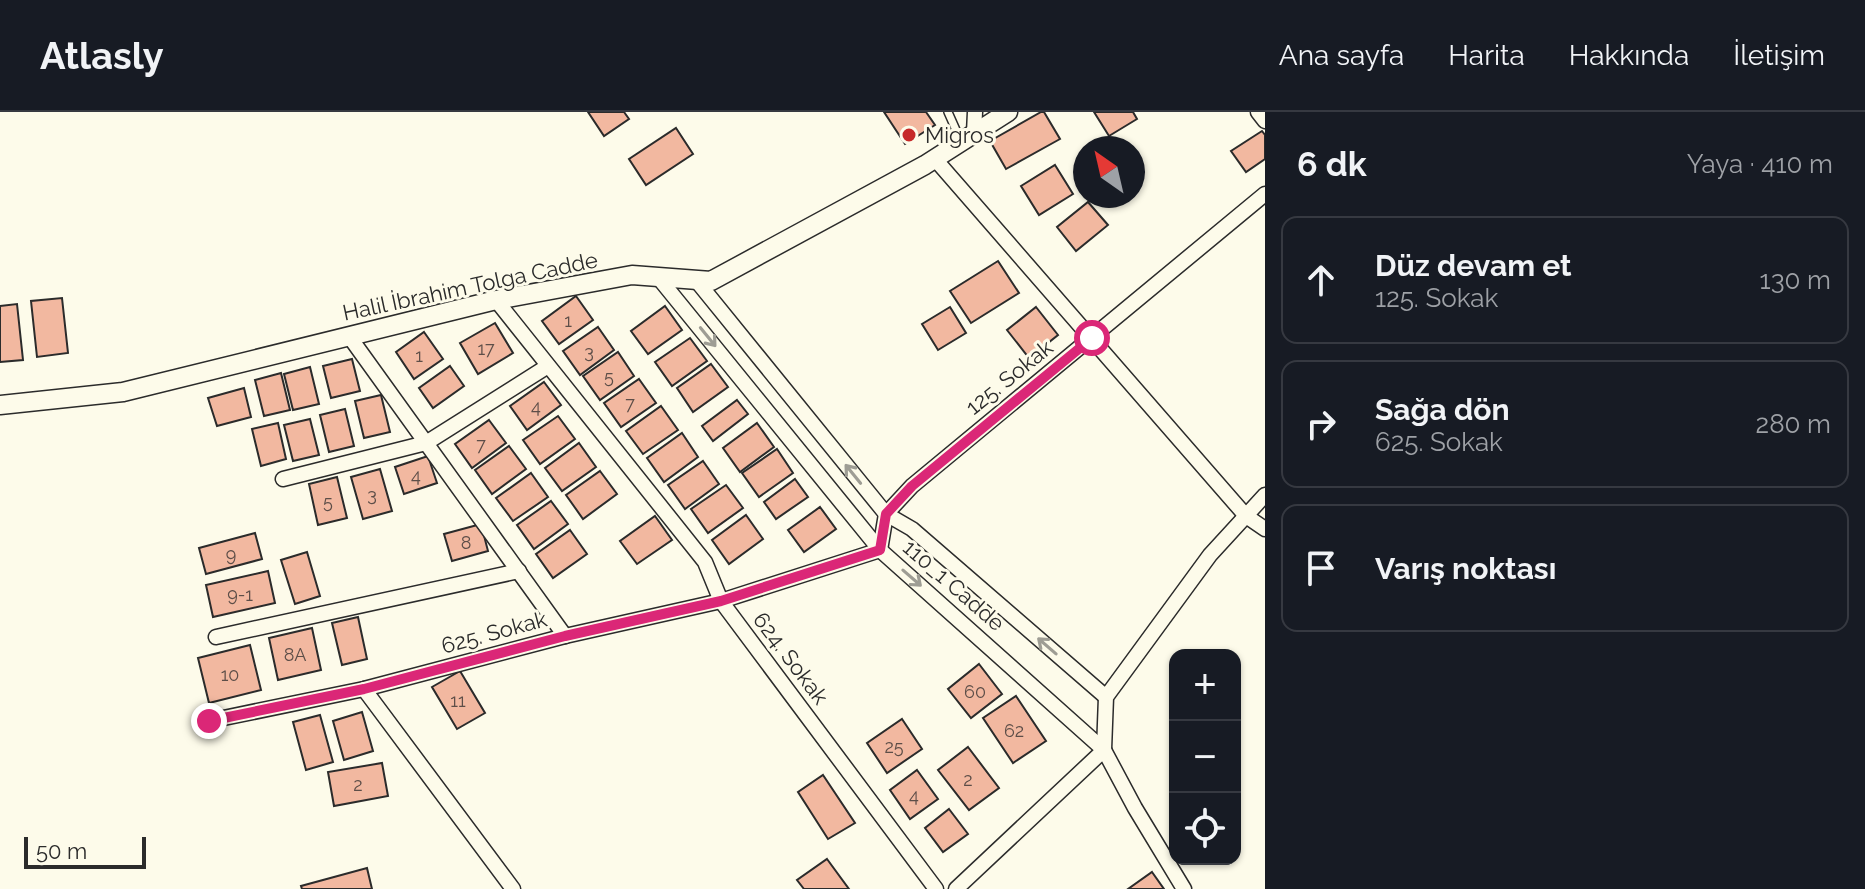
<!DOCTYPE html>
<html lang="tr">
<head>
<meta charset="utf-8">
<style>
	:root { --surface:#171b24; --page:#242831; --text:#f1f3f6; --muted:#9ea1a6; --line:#363941 }
	body { margin:0; font-family:Raleway,sans-serif; background:var(--page); color:var(--text) }
	.controls { position:absolute; right:24px; bottom:24px; display:grid; overflow:hidden; border-radius:16px; box-shadow:0 2px 6px #0004 }
	.controls button { width:72px; height:72px; display:grid; place-items:center; padding:0; border:0; border-bottom:2px solid var(--line); background:var(--surface); color:var(--text); font:40px sans-serif }
	.compass { position:absolute; left:1073px; top:24px; width:72px; height:72px; border-radius:50%; background:var(--surface); box-shadow:0 2px 6px #0004; rotate:326deg }
	.scale { position:absolute; left:24px; bottom:20px; width:122px; box-sizing:border-box; padding-left:8px; border:4px solid #2b2b2b; border-top:0; font-size:22px; line-height:28px; white-space:nowrap; color:#2b2b2b; -webkit-text-stroke:6px #fdfbea; paint-order:stroke }
	.stop { position:absolute; width:24px; height:24px; margin:-18px; border:6px solid #db2777; border-radius:50%; background:#fff }
	.stop.end { background:#db2777; border-color:#fff; box-shadow:0 2px 8px #0008 }
	.list { margin:0; padding:0; list-style:none }
	h2 { display:flex; justify-content:space-between; align-items:center; height:104px; margin:0; padding:0 32px; font-size:34px }
	h2 small { font-size:26px; font-weight:400; color:var(--muted) }
	.list li { display:grid; grid-template-columns:52px 1fr auto; gap:24px; align-items:center; box-sizing:border-box; height:128px; margin:0 16px 16px; padding:0 16px; border:2px solid var(--line); border-radius:16px }
	.list b { display:block; font-size:30px; white-space:nowrap }
	.list p { margin:0; font-size:26px; white-space:nowrap; color:var(--muted) }
	.list em { font-size:26px; font-style:normal; color:var(--muted) }
	.icon { flex:none; width:44px; height:44px; fill:none; stroke:currentColor; stroke-width:2; stroke-linecap:round; stroke-linejoin:round }
	.map { position:relative; flex:none; width:1265px; height:777px; overflow:hidden }
	header { display:flex; align-items:center; gap:48px; box-sizing:border-box; height:112px; padding:0 40px; background:var(--surface); border-bottom:2px solid var(--line) }
	header strong { font-size:38px }
	nav { display:flex; gap:44px; margin-inline-start:auto; font-size:28px }
	main { display:flex }
	aside { flex:1; background:var(--surface) }
	.map>svg:first-child { display:block }
</style>
</head>
<body>
<header>
<strong>Atlasly</strong>
<nav><a>Ana sayfa</a><a>Harita</a><a>Hakkında</a><a>İletişim</a></nav>
</header>
<main>
<div class="map">
<svg width="1265" height="777" viewBox="0 0 1265 777">
	<rect width="100%" height="100%" fill="#fdfbea"/>
	<g fill="#f2b8a0" stroke="#2b2b2b" stroke-width="2">
		<path d="M588,0H624L629,7L604,24Z"/>
		<path d="M884,0H926L935,13L905,32Z"/>
		<path d="M1041,0H1044L1060,27L1006,57L990,29Z"/>
		<path d="M1094,0H1133L1137,7L1109,24Z"/>
		<path d="M676,16L693,42L646,73L629,47Z"/>
		<path d="M1262,19L1265,23V47L1246,60L1231,39Z"/>
		<path d="M1055,53L1073,82L1039,103L1021,74Z"/>
		<path d="M1088,90L1108,113L1076,139L1057,115Z"/>
		<path d="M998,149L1019,181L971,211L950,179Z"/>
		<path d="M576,184L593,208L559,232L542,209Z"/>
		<path d="M62,186L68,241L37,245L31,189Z"/>
		<path d="M17,192L23,248L0,250V194Z"/>
		<path d="M665,194L682,218L648,242L631,219Z"/>
		<path d="M950,195L966,221L938,238L922,212Z"/>
		<path d="M1036,195L1058,223L1029,246L1007,218Z"/>
		<path d="M495,211L513,241L478,262L460,231Z"/>
		<path d="M598,215L614,238L580,263L563,239Z"/>
		<path d="M424,220L443,247L414,267L396,240Z"/>
		<path d="M690,226L707,249L672,274L655,250Z"/>
		<path d="M618,240L634,264L600,288L583,264Z"/>
		<path d="M352,247L360,279L331,286L323,254Z"/>
		<path d="M711,252L728,275L693,300L677,276Z"/>
		<path d="M450,254L464,274L433,296L419,276Z"/>
		<path d="M310,255L319,292L293,298L284,262Z"/>
		<path d="M281,261L290,298L264,304L255,268Z"/>
		<path d="M639,267L656,291L621,315L604,291Z"/>
		<path d="M544,270L561,293L527,318L510,294Z"/>
		<path d="M244,276L251,305L217,314L208,286Z"/>
		<path d="M381,283L390,320L364,326L355,289Z"/>
		<path d="M737,288L748,302L713,329L702,314Z"/>
		<path d="M661,294L678,318L643,342L626,319Z"/>
		<path d="M345,297L354,334L329,340L320,303Z"/>
		<path d="M558,304L575,327L540,352L523,328Z"/>
		<path d="M310,307L319,343L293,349L284,313Z"/>
		<path d="M489,308L506,331L472,356L455,332Z"/>
		<path d="M278,311L286,347L261,354L252,317Z"/>
		<path d="M757,311L774,335L740,360L723,336Z"/>
		<path d="M682,321L698,345L664,370L647,346Z"/>
		<path d="M579,331L596,355L562,379L545,356Z"/>
		<path d="M509,334L526,357L492,382L475,358Z"/>
		<path d="M777,337L793,361L759,385L742,361Z"/>
		<path d="M428,344L437,371L404,382L395,355Z"/>
		<path d="M703,349L719,372L685,397L668,373Z"/>
		<path d="M380,357L392,399L363,407L351,365Z"/>
		<path d="M600,359L617,382L583,407L566,383Z"/>
		<path d="M531,361L548,385L513,409L496,386Z"/>
		<path d="M337,365L347,406L318,413L309,372Z"/>
		<path d="M795,367L808,385L776,407L764,390Z"/>
		<path d="M726,373L743,396L708,421L691,397Z"/>
		<path d="M551,389L568,412L534,437L517,413Z"/>
		<path d="M820,395L836,417L804,440L788,418Z"/>
		<path d="M746,403L763,427L729,452L712,428Z"/>
		<path d="M655,404L672,428L637,452L620,429Z"/>
		<path d="M481,412L488,439L452,449L444,422Z"/>
		<path d="M570,418L587,442L553,466L536,442Z"/>
		<path d="M255,421L262,447L206,462L199,436Z"/>
		<path d="M307,440L320,484L295,492L281,448Z"/>
		<path d="M268,459L275,491L213,505L206,473Z"/>
		<path d="M358,505L367,547L342,553L332,511Z"/>
		<path d="M312,516L321,558L278,568L269,526Z"/>
		<path d="M250,533L261,578L209,591L198,546Z"/>
		<path d="M979,552L1002,582L971,606L948,577Z"/>
		<path d="M460,559L485,601L457,617L432,575Z"/>
		<path d="M1016,584L1046,629L1013,651L983,606Z"/>
		<path d="M362,600L373,639L344,648L333,609Z"/>
		<path d="M320,603L333,650L306,658L293,610Z"/>
		<path d="M902,607L922,637L887,661L867,631Z"/>
		<path d="M968,635L999,676L969,698L938,658Z"/>
		<path d="M382,651L388,684L334,694L328,660Z"/>
		<path d="M917,658L938,687L910,707L890,678Z"/>
		<path d="M823,663L855,711L828,727L798,680Z"/>
		<path d="M949,697L968,722L943,740L925,716Z"/>
		<path d="M827,747L849,777H804L797,768Z"/>
		<path d="M367,756L372,777H302L301,774Z"/>
		<path d="M1152,760L1164,777H1128Z"/>
	</g>
	<g fill="none" stroke-linecap="round" stroke-linejoin="round">
		<g stroke="#2b2b2b" stroke-width="10">
			<path id="service" d="M948,0L960,27"/>
		</g>
		<g stroke="#2b2b2b" stroke-width="17">
			<g id="minor">
				<path d="M1258,0L1265,9"/>
				<path d="M974,21L975,0"/>
				<path d="M935,47L1246,404L1265,417"/>
				<path d="M658,165L880,438L1104,638L1135,696L1184,777"/>
				<path d="M696,168L886,402L912,417L1106,585"/>
				<path d="M496,188L705,450L721,489L936,777"/>
				<path d="M349,224L565,524"/>
				<path d="M283,367L426,331L548,254"/>
				<path d="M216,525L519,459"/>
				<path d="M364,577L513,777"/>
				<path d="M209,609L364,577L565,524L721,489L880,438L886,402L912,374L1265,82"/>
				<path d="M1104,638L1106,585L1210,443L1265,383"/>
				<path d="M956,777L1104,638"/>
			</g>
		</g>
		<g stroke="#2b2b2b" stroke-width="21">
			<path id="tertiary" d="M0,293L123,280L496,188L632,163L711,169L925,53L1008,0"/>
		</g>
		<use href="#service" stroke="#fdfbea" stroke-width="7"/>
		<use href="#minor" stroke="#fdfbea" stroke-width="14"/>
		<use href="#tertiary" stroke="#fdfbea" stroke-width="18"/>
	</g>
	<defs><path id="oneway-shaft" d="M-6 0H5M1.5-3L5.5 0L1.5 3" fill="none" stroke-width="1.6" stroke-linecap="round" stroke-linejoin="round" transform="scale(2)"/></defs>
	<g stroke="#9e9d94">
		<use href="#oneway-shaft" transform="translate(708 225) rotate(51)"/>
		<use href="#oneway-shaft" transform="translate(853 362) rotate(-129)"/>
		<use href="#oneway-shaft" transform="translate(912 466) rotate(41)"/>
		<use href="#oneway-shaft" transform="translate(1047 534) rotate(-139)"/>
	</g>
	<g fill="none" stroke-linecap="round" stroke-linejoin="round">
		<path stroke="#db2777" stroke-width="10" d="M209,609L364,577L565,524L721,489L880,438L886,402L912,374L1092,226"/>
	</g>
	<circle fill="#c62828" stroke="#fdfbea" stroke-width="3" cx="909" cy="23" r="8"/>
	<g text-anchor="middle" dominant-baseline="central" stroke-width="6" stroke-linejoin="round" paint-order="stroke">
		<g font-size="18" fill="#5d4e48">
			<text x="568" y="208">1</text>
			<text x="486" y="236">17</text>
			<text x="589" y="239">3</text>
			<text x="419" y="243">1</text>
			<text x="609" y="264">5</text>
			<text x="630" y="291">7</text>
			<text x="536" y="294">4</text>
			<text x="481" y="332">7</text>
			<text x="416" y="363">4</text>
			<text x="372" y="382">3</text>
			<text x="328" y="389">5</text>
			<text x="466" y="430">8</text>
			<text x="231" y="442">9</text>
			<text x="240" y="482">9-1</text>
			<text x="295" y="542">8A</text>
			<text x="230" y="562">10</text>
			<text x="975" y="579">60</text>
			<text x="458" y="588">11</text>
			<text x="1014" y="618">62</text>
			<text x="894" y="634">25</text>
			<text x="968" y="667">2</text>
			<text x="358" y="672">2</text>
			<text x="914" y="683">4</text>
		</g>
		<g font-size="22" fill="#2b2b2b" stroke="#fdfbea" text-anchor="start">
			<text x="925" y="23">Migros</text>
		</g>
		<g font-size="22" fill="#2b2b2b" stroke="#fdfbea">
			<text transform="translate(470 174) rotate(-12)">Halil İbrahim Tolga Cadde</text>
			<text transform="translate(1009 265) rotate(-39)">125. Sokak</text>
			<text transform="translate(954 473) rotate(41)">110_1 Cadde</text>
			<text transform="translate(494 520) rotate(-15)">625. Sokak</text>
			<text transform="translate(791 546) rotate(53)">624. Sokak</text>
		</g>
	</g>
</svg>
<div class="controls">
<button>+</button>
<button>−</button>
<button><svg class="icon" aria-label="locate" viewBox="0 0 24 24"><circle cx="12" cy="12" r="6"/><path d="M12 2v4M12 18v4M2 12h4M18 12h4"/></svg></button>
</div>
<svg class="compass" viewBox="-18 -18 36 36"><path d="M0-13l5 13h-10z" fill="#e53935"/><path d="M0 13l5-13h-10z" fill="#9ea1a6"/></svg>
<div class="scale">50 m</div>
<div class="stop" style="left:1092px;top:226px"></div>
<div class="stop end" style="left:209px;top:609px"></div>
</div>
<aside>
<h2>6 dk<small>Yaya · 410 m</small></h2>
<ul class="list">
<li><svg class="icon" aria-label="ahead" viewBox="0 0 24 24"><path d="M12 20V5M6 11l6-6 6 6"/></svg><div><b>Düz devam et</b><p>125. Sokak</p></div><em>130 m</em></li>
<li><svg class="icon" aria-label="right" viewBox="0 0 24 24"><path d="M7 20v-9h11M14 6l5 5-5 5"/></svg><div><b>Sağa dön</b><p>625. Sokak</p></div><em>280 m</em></li>
<li><svg class="icon" aria-label="arrive" viewBox="0 0 24 24"><path d="M6 21V4h12l-3 4 3 4H6"/></svg><div><b>Varış noktası</b></div></li>
</ul>
</aside>
</main>
</body>
</html>
